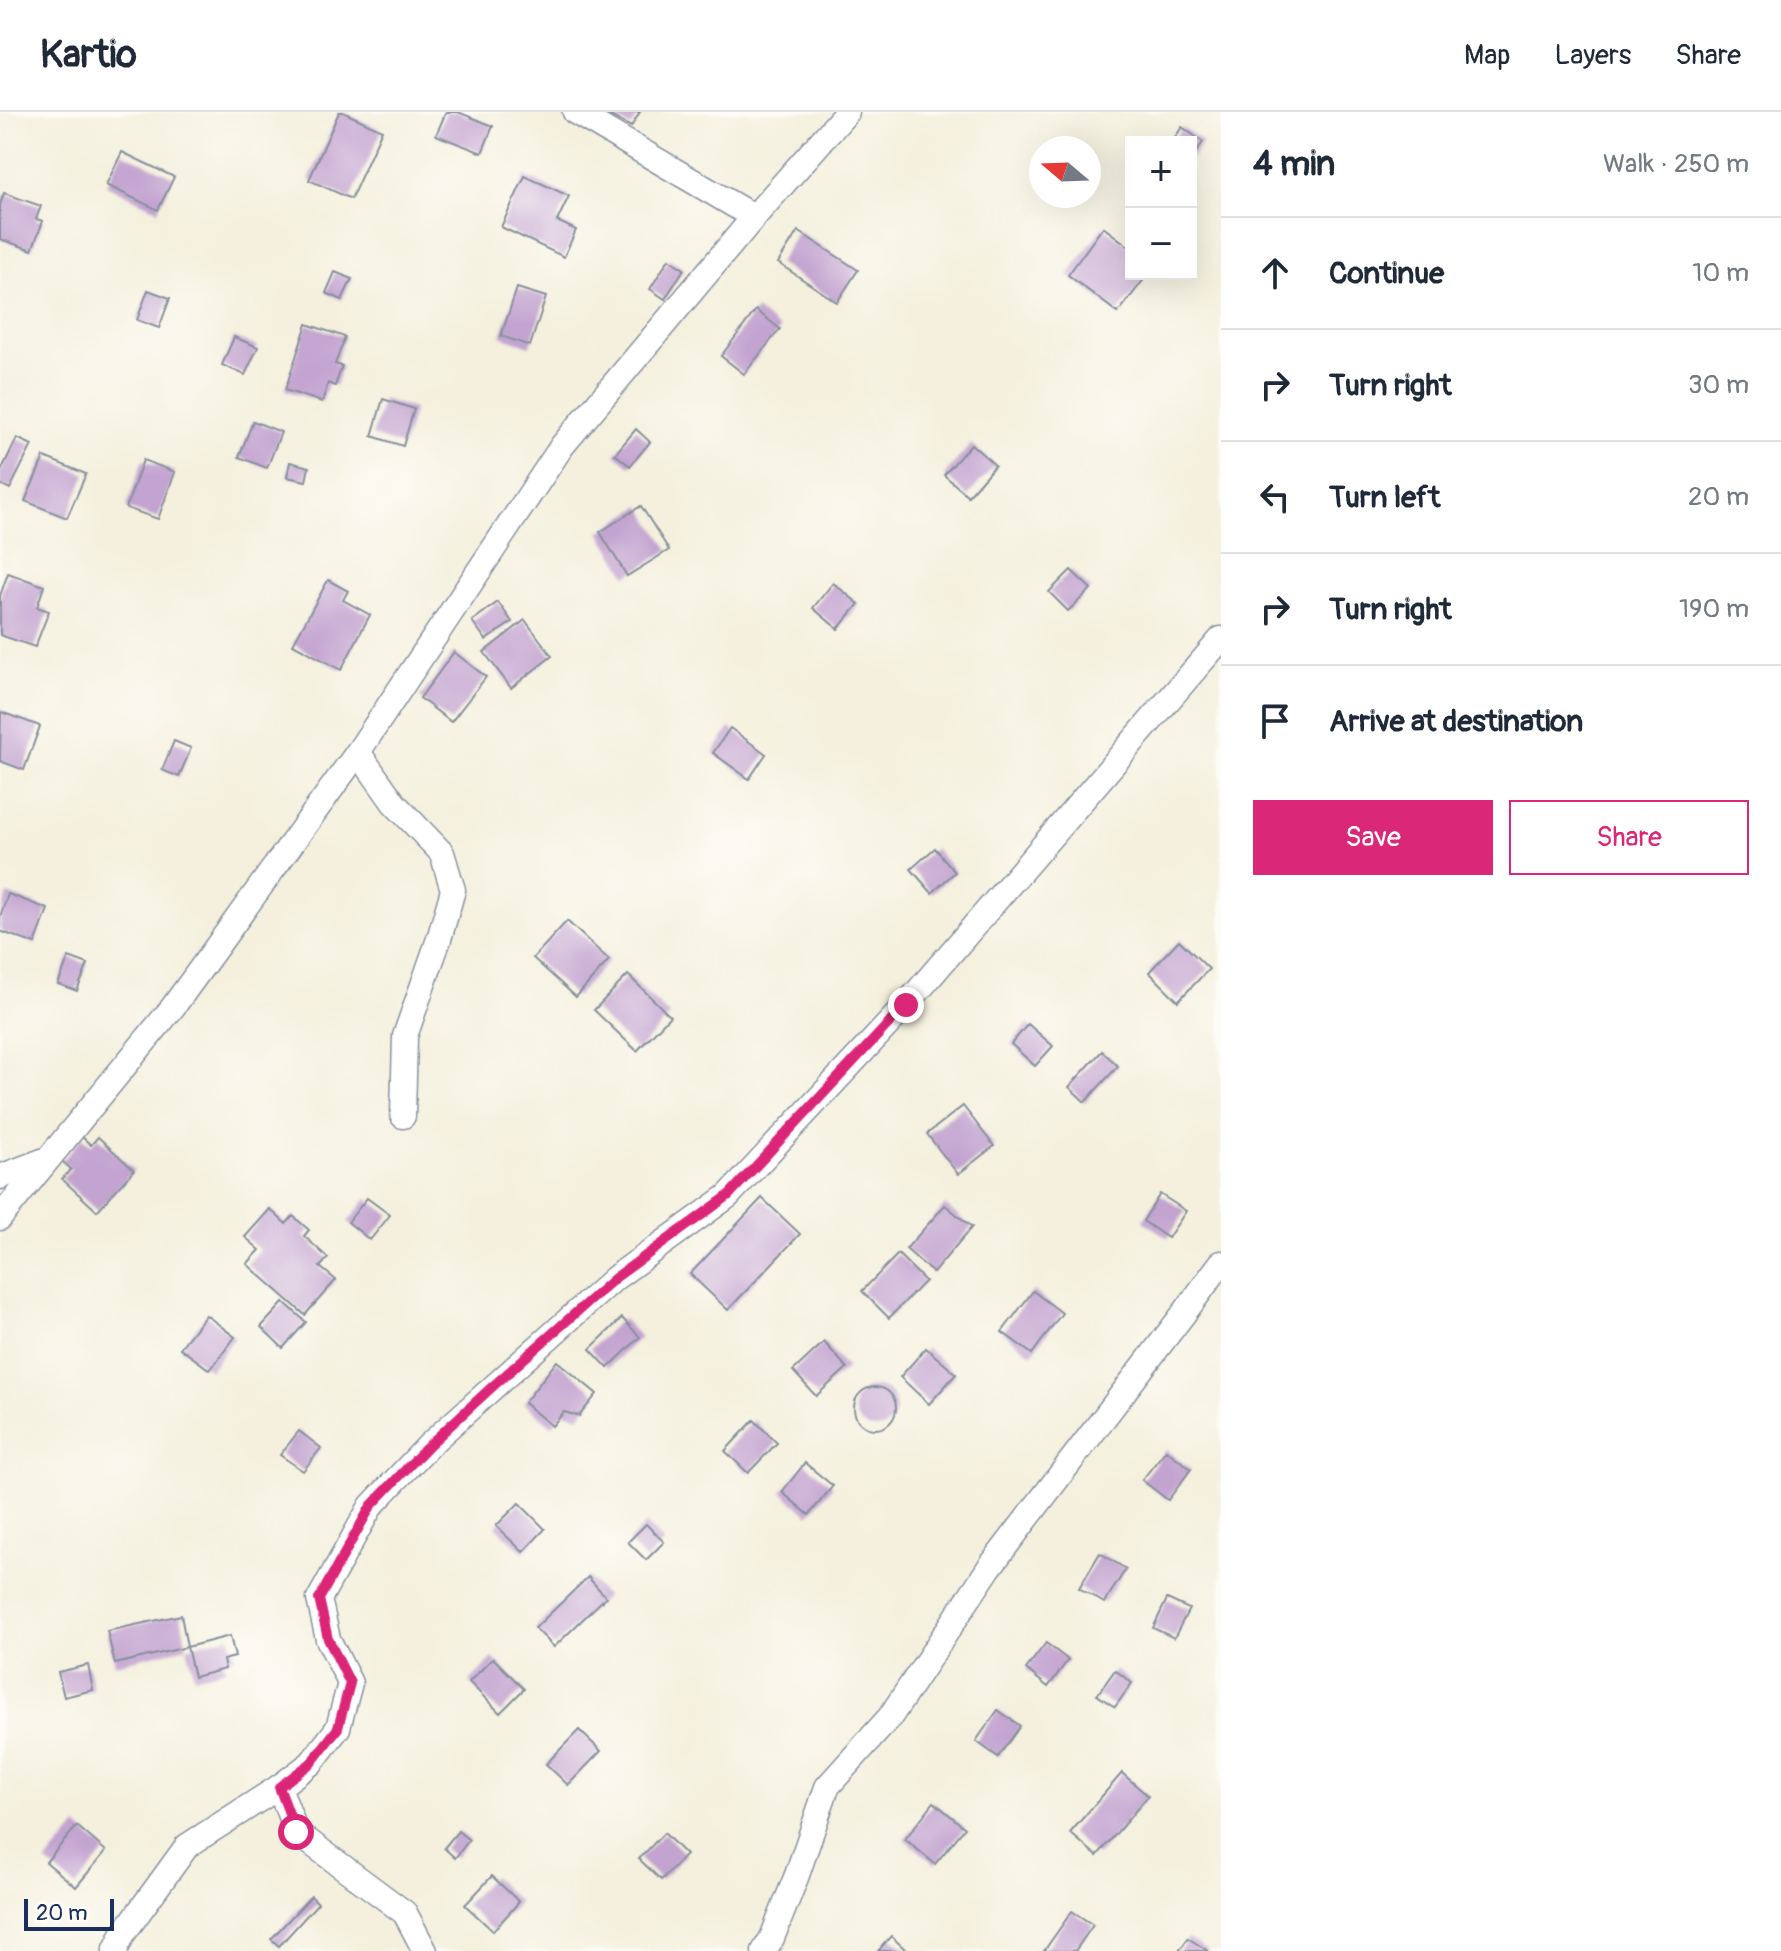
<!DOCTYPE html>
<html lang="en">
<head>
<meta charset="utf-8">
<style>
	:root { --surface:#fff; --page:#f2f2f3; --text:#1f2937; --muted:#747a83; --line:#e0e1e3; --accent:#db2777 }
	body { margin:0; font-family:Pangolin,sans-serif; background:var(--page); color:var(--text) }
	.controls { position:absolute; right:24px; top:24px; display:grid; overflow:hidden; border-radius:0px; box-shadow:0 8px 32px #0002 }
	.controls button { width:72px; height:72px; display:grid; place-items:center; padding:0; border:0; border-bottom:2px solid var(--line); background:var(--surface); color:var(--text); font:40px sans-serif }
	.compass { position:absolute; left:1029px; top:24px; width:72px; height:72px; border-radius:50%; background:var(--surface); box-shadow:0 8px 32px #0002; rotate:289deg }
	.scale { position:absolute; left:24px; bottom:20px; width:90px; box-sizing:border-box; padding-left:8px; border:4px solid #1b2f5e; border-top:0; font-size:22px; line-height:28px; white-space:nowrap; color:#1b2f5e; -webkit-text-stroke:6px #fdfcf7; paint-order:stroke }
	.stop { position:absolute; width:24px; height:24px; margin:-18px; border:6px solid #db2777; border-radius:50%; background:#fff }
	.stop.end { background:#db2777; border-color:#fff; box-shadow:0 2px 8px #0008 }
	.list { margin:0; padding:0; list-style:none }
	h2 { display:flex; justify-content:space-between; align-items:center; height:104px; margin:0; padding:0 32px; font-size:34px }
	h2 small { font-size:26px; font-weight:400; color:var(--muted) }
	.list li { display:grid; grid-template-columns:52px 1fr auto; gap:24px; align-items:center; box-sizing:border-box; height:112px; padding:0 32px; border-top:2px solid var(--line) }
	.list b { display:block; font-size:30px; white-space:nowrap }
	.list em { font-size:26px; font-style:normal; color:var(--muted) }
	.actions { display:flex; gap:16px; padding:24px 32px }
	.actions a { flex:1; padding:18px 0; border:2px solid var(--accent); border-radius:0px; text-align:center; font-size:28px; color:var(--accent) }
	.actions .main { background:var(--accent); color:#fff }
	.icon { flex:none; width:44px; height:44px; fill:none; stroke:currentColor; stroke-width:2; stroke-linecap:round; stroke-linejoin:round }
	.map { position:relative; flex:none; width:1221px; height:1839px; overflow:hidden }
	header { display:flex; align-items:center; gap:48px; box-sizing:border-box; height:112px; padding:0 40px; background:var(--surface); border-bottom:2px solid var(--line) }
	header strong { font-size:38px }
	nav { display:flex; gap:44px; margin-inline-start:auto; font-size:28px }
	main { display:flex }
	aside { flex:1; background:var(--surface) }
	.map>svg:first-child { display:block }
</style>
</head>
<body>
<header>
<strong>Kartio</strong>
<nav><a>Map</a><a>Layers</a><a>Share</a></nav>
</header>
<main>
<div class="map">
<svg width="1221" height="1839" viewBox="0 0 1221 1839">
	<rect width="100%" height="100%" fill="#fdfcf7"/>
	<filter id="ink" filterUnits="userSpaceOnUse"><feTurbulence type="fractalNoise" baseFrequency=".0125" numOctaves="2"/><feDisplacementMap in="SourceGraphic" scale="16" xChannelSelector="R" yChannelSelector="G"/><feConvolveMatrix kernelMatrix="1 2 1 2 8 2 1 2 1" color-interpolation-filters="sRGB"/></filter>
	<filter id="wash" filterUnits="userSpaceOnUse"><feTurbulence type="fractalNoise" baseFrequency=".006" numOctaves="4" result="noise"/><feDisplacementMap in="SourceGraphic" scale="32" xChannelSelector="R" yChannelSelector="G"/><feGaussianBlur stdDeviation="1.8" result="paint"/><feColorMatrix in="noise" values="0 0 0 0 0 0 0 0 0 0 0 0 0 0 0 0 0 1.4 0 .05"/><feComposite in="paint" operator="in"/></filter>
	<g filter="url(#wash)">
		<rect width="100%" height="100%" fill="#f4f0dd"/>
		<g id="blocks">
			<g fill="#c3a3d0">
				<path d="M339,0H343L382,18L351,87L309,68Z"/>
				<path d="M446,0H458L493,14L482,41L436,23Z"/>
				<path d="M603,0H640L631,15Z"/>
				<path d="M1182,15L1203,30L1191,48V30H1172Z"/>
				<path d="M122,40L174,65L158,98L106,73Z"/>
				<path d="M525,64L569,84L557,109L576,118L564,145L501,115Z"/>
				<path d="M4,81L41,94L36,107L43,109L32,138L0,127V93Z"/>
				<path d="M1103,115L1131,136V162H1148L1118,201L1068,163Z"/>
				<path d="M798,119L858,158L837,190L778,151Z"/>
				<path d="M669,147L684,157L665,187L650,177Z"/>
				<path d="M335,160L352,167L342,188L326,181Z"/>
				<path d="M517,176L546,185L530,234L501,224Z"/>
				<path d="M148,178L170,186L159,216L137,208Z"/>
				<path d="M756,198L780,217L744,262L721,244Z"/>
				<path d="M307,212L345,225L335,252L342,254L335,274L328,271L322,290L285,278Z"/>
				<path d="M234,225L258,235L245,263L222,253Z"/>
				<path d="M383,287L414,297L403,334L372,324Z"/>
				<path d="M253,309L281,320L267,356L239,345Z"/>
				<path d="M636,317L650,330L630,354L615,342Z"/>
				<path d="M17,326L32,333L10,377L0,372V361Z"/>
				<path d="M971,332L995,353L968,384L944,363Z"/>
				<path d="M44,345L86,362L67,406L25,389Z"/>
				<path d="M143,348L175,360L158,407L126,396Z"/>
				<path d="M290,350L309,355L306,369L287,365Z"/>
				<path d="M641,394L669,438L627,464L600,420Z"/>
				<path d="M1071,458L1091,477L1068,499L1049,480Z"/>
				<path d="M8,461L44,474L37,495L49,499L35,535L0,523V484Z"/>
				<path d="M328,468L348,479L343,488L370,503L341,558L293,532Z"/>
				<path d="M833,471L859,492L838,517L813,496Z"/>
				<path d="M498,490L512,510L486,528L472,509Z"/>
				<path d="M525,508L552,544L511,576L484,540Z"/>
				<path d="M454,540L486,565L451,610L420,586Z"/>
				<path d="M1,600L40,614L24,658L0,649Z"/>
				<path d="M730,616L766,642L749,667L713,641Z"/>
				<path d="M174,629L191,636L179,665L162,658Z"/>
				<path d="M935,736L955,760L932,781L911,757Z"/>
				<path d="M8,782L48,797L35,832L0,819V805Z"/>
				<path d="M567,809L609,848L576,885L533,846Z"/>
				<path d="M1179,828L1209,857L1178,889L1149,860Z"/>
				<path d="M69,845L88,852L77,879L58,872Z"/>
				<path d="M628,863L670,904L637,939L594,898Z"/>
				<path d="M1028,912L1053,934L1035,954L1011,932Z"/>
				<path d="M1102,939L1118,954L1085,990L1069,975Z"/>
				<path d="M963,994L994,1034L958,1062L927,1022Z"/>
				<path d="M82,1025L91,1033L98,1025L134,1058L97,1099L62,1067L71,1057L62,1049Z"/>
				<path d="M1160,1082L1186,1099L1168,1126L1143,1109Z"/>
				<path d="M367,1086L390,1103L370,1128L348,1110Z"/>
				<path d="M762,1086L800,1122L728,1198L690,1162Z"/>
				<path d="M945,1093L972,1115L933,1161L906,1137Z"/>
				<path d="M270,1097L286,1112L293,1104L309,1118L304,1124L328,1146L320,1155L336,1168L305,1203L247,1152L260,1138L245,1125Z"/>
				<path d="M898,1142L925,1169L889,1206L862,1179Z"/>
				<path d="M1033,1179L1062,1201L1032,1242L1002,1220Z"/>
				<path d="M284,1190L306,1210L283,1236L261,1215Z"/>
				<path d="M206,1203L235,1225L210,1258L180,1236Z"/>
				<path d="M622,1206L640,1225L608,1256L590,1237Z"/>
				<path d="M824,1230L847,1256L816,1284L793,1259Z"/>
				<path d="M926,1236L956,1262L929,1292L900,1265Z"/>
				<path d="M557,1249L597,1282L579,1304L564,1300L552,1314L524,1291Z"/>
				<circle cx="875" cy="1296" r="21"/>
				<path d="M754,1308L777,1331L748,1361L725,1339Z"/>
				<path d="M299,1319L321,1336L303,1359L280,1343Z"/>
				<path d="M1166,1338L1191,1357L1168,1388L1142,1368Z"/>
				<path d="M805,1351L833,1374L809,1403L782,1380Z"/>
				<path d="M519,1391L545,1417L523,1440L496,1414Z"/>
				<path d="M646,1412L664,1430L646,1448L628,1430Z"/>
				<path d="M1100,1441L1126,1457L1104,1491L1079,1476Z"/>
				<path d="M588,1465L606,1485L554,1535L535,1516Z"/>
				<path d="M1167,1487L1189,1497L1174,1526L1153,1516Z"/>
				<path d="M181,1503L187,1535L115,1552L107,1519Z"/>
				<path d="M230,1524L235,1545L223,1548L225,1557L194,1565L187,1535Z"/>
				<path d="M1046,1531L1068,1548L1048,1575L1026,1557Z"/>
				<path d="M493,1546L524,1577L500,1601L469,1570Z"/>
				<path d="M88,1553L93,1578L64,1585L58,1560Z"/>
				<path d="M1115,1558L1132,1571L1115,1595L1097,1583Z"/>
				<path d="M998,1598L1020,1614L998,1645L976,1629Z"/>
				<path d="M579,1618L601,1639L568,1673L546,1652Z"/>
				<path d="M1122,1661L1148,1684L1097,1744L1070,1721Z"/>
				<path d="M934,1690L965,1716L935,1752L905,1727Z"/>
				<path d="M77,1714L106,1739L76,1775L46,1750Z"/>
				<path d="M458,1719L469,1728L455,1746L444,1736Z"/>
				<path d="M664,1721L686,1743L661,1768L639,1747Z"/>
				<path d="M492,1764L519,1790L493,1819L465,1793Z"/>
				<path d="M311,1784L318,1791L279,1834L271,1827Z"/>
				<path d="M1072,1799L1093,1813L1075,1839H1044Z"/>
				<path d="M891,1824L907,1839H878Z"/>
				<path d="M1188,1826L1208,1839H1179Z"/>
			</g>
		</g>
	</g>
	<g filter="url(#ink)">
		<use href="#blocks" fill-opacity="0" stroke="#88909e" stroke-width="2"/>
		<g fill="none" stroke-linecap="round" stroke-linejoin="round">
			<g stroke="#88909e" stroke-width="27">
				<g id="minor">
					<path d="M575,0L754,105"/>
					<path d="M358,640L394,691L442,741L453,778L439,827L405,924L403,1004"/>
					<path d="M0,1065L45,1048"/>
					<path d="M0,1106L173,895L358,640L562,334L754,105L847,0"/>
					<path d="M279,1675L296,1720L405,1801L425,1839"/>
					<path d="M115,1839L123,1822L187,1734L279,1675L311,1651L338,1616L350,1571L328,1527L319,1487L371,1394L429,1333L615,1166L728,1084L906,893L1221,527"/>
					<path d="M764,1839L772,1826L797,1763L827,1675L890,1605L989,1456L1185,1200L1221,1151"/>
				</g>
			</g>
			<use href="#minor" stroke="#fff" stroke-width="24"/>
		</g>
	</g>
	<g fill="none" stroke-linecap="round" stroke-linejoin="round" filter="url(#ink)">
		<path stroke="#db2777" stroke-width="10" d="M296,1720L279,1675L311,1651L338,1616L350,1571L328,1527L319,1487L371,1394L429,1333L492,1275L615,1166L728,1084L906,893"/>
	</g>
</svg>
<div class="controls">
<button>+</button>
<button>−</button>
</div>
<svg class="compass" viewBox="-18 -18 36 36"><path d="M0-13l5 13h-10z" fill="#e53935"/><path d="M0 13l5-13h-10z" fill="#747a83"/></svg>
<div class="scale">20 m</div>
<div class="stop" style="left:296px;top:1720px"></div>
<div class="stop end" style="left:906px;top:893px"></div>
</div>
<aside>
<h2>4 min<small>Walk · 250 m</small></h2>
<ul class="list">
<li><svg class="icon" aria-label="ahead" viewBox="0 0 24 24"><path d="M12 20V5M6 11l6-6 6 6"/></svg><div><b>Continue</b></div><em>10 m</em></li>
<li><svg class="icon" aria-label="right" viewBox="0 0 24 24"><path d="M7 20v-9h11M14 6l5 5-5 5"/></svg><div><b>Turn right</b></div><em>30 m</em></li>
<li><svg class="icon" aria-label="left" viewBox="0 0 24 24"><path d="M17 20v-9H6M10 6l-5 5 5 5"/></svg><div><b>Turn left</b></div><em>20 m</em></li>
<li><svg class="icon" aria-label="right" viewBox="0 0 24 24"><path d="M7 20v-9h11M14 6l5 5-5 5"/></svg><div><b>Turn right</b></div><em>190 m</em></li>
<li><svg class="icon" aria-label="arrive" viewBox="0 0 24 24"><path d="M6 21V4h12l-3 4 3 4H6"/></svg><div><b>Arrive at destination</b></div></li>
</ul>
<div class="actions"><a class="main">Save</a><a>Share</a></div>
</aside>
</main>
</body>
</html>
